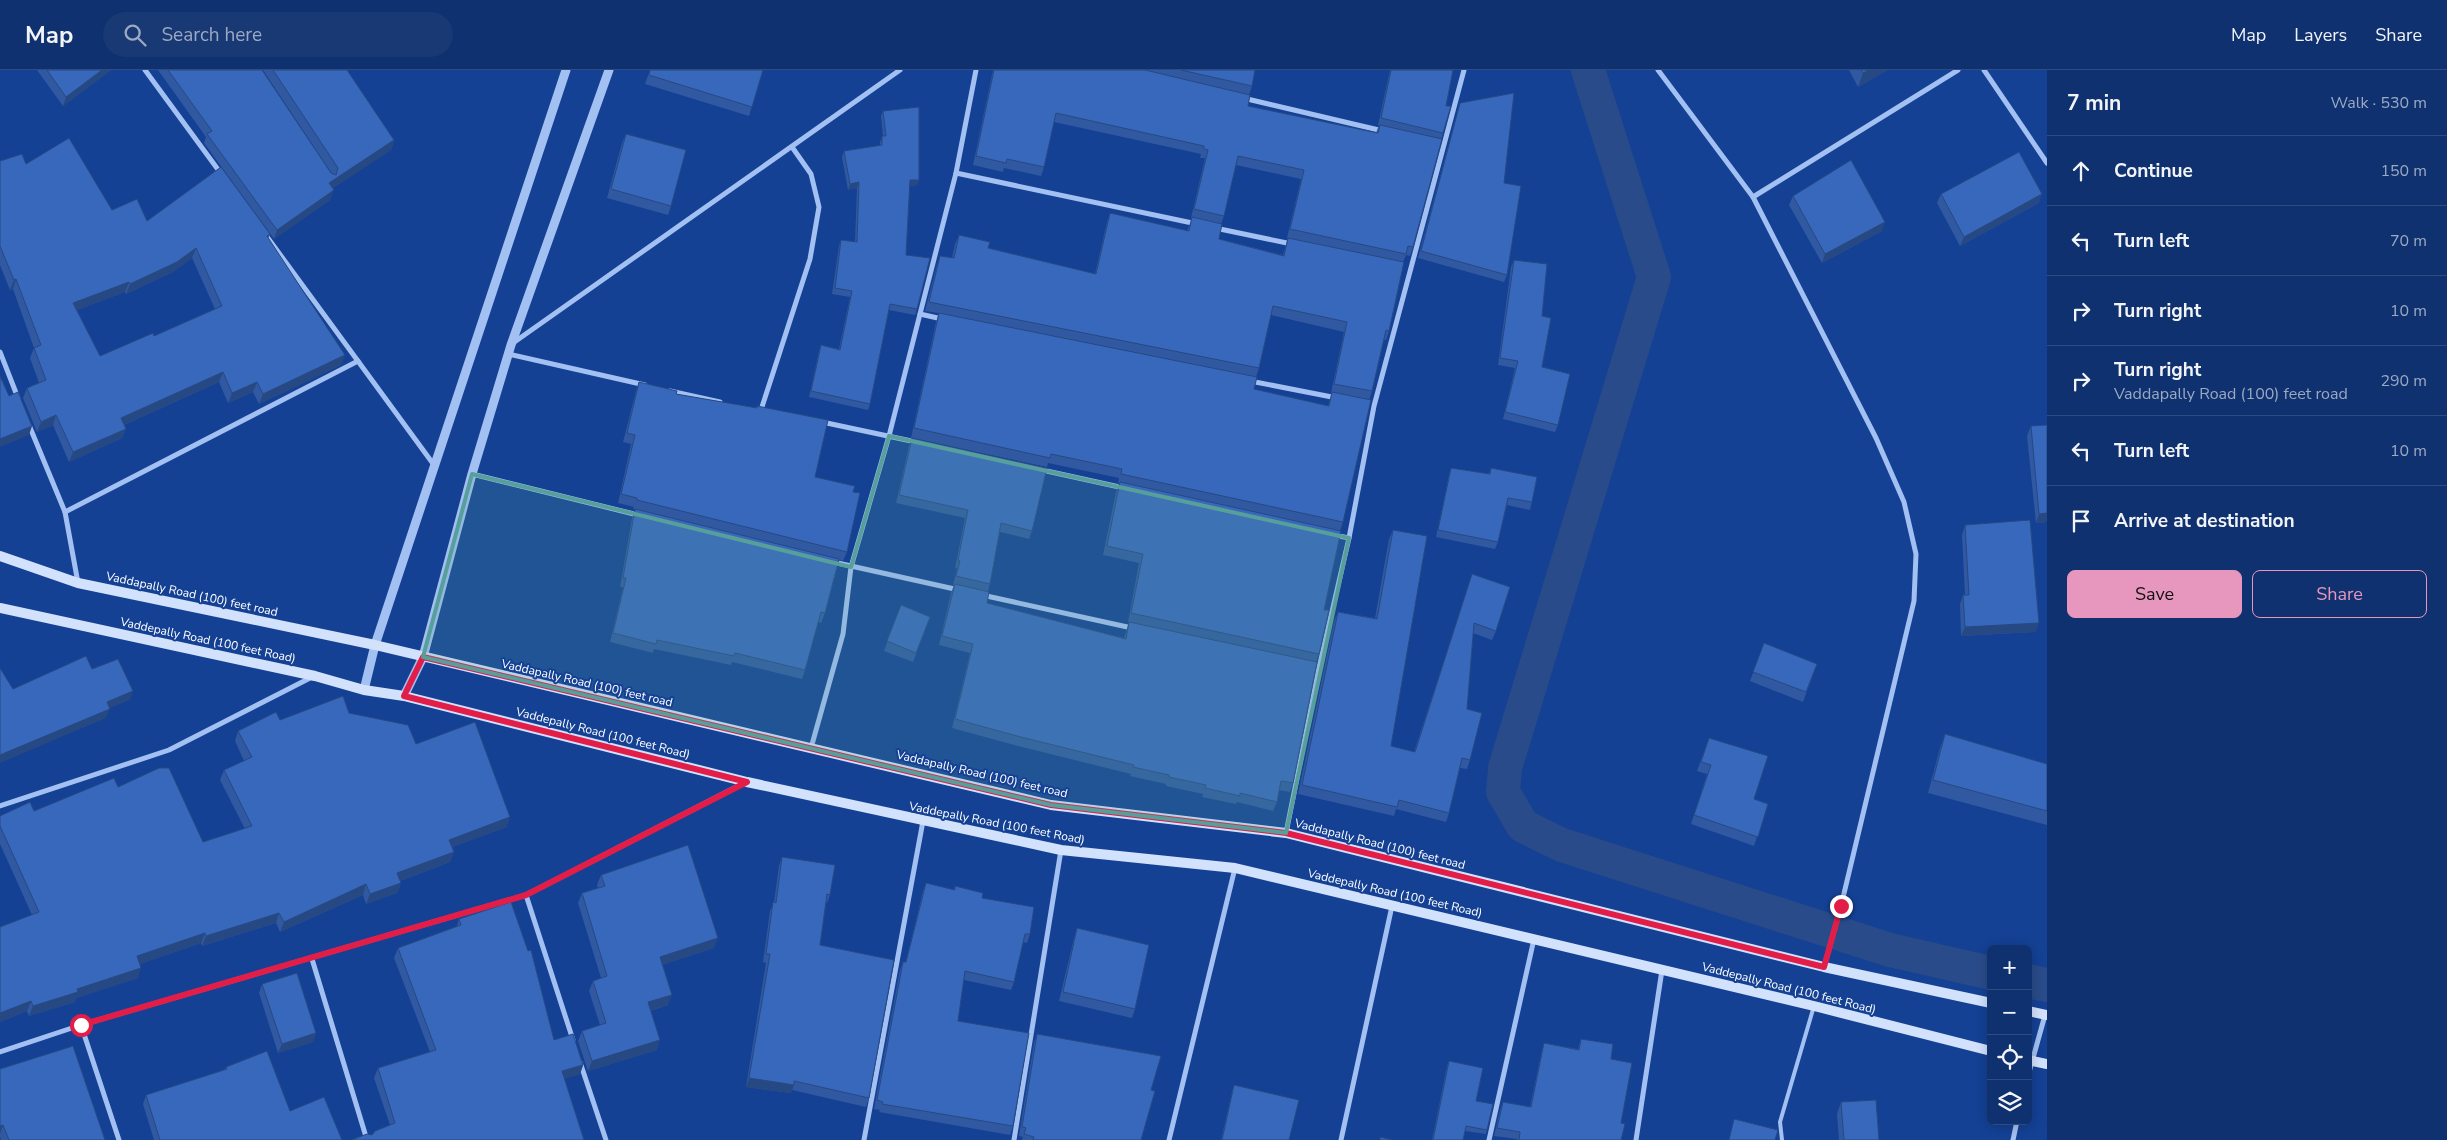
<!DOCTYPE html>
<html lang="en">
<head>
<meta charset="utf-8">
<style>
	:root { --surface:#0f316f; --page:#183974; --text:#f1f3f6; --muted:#9ba9c3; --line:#2f4c82; --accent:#e797bd }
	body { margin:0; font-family:"Nunito Sans",sans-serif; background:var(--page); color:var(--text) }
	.controls { position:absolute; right:15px; bottom:15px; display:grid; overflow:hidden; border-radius:8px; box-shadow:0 2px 12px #0003 }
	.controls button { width:45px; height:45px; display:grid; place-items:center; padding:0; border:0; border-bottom:1px solid var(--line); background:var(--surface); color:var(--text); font:25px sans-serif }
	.stop { position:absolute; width:15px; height:15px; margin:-11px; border:4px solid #e11d48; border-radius:50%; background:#fff }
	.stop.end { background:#e11d48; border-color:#fff; box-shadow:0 1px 5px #0008 }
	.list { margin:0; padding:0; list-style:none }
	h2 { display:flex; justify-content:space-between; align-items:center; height:65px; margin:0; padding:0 20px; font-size:21px }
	h2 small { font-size:16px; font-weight:400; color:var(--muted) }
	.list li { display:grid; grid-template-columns:32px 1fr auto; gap:15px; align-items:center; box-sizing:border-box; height:70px; padding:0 20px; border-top:1px solid var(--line) }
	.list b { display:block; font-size:19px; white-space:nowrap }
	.list p { margin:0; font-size:16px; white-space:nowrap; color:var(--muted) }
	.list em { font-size:16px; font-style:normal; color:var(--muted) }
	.actions { display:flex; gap:10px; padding:15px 20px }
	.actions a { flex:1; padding:11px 0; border:1px solid var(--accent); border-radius:8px; text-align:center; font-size:18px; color:var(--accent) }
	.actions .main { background:var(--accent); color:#111 }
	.icon { flex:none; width:28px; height:28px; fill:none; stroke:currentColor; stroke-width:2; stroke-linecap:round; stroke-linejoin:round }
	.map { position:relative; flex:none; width:2047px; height:1070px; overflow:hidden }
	header { display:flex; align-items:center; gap:30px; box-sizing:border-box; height:70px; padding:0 25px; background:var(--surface); border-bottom:1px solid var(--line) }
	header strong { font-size:24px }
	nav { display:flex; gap:28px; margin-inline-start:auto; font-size:18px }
	.search { width:350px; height:45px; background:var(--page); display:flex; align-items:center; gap:12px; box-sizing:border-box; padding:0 18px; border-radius:28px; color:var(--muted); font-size:19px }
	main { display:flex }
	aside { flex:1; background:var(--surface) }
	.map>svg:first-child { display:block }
</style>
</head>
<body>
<header>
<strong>Map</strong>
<div class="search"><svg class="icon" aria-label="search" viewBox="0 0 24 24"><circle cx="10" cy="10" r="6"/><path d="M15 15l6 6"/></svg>Search here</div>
<nav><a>Map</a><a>Layers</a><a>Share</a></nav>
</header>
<main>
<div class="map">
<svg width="2047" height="1070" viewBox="0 0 2047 1070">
	<rect width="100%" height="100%" fill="#144194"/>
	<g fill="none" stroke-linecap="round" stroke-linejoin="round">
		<g stroke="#294b89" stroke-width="34">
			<path d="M1588,0L1654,207L1505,698L1503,722L1523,756L1562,775L1890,880L1991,903"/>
			<path d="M2028,911L2047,915"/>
		</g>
		<path stroke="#a3c0f2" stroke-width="4" d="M1782,1070L1780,1052L1814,936"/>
		<g stroke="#a3c0f2" stroke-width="5">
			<path d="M145,0L222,105"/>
			<path d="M1658,0L1753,127L1876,368L1904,432L1916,484L1914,531L1841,836L1824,897"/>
			<path d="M1984,0L2047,93"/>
			<path d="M1243,28L1383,61"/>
			<path d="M956,103L1197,154"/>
			<path d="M1753,127L1958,0"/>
			<path d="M1215,158L1292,174"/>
			<path d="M265,164L434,395"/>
			<path d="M920,244L942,249"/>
			<path d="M513,273L900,0"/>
			<path d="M0,282L18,328"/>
			<path d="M508,284L645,315"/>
			<path d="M1250,311L1337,328"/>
			<path d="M670,321L720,332"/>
			<path d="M761,340L810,189L819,137L811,104L792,77"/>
			<path d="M822,352L916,372"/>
			<path d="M29,355L65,442L78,513"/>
			<path d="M1042,400L1124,418"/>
			<path d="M472,404L638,445"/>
			<path d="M65,442L358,291"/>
			<path d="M1334,465L1349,468"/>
			<path d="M833,492L959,520"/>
			<path d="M982,525L1132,558"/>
			<path d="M811,678L843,564L851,497L889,366L920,244L956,103L976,0"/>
			<path d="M0,736L169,680L314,606"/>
			<path d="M1286,763L1319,598L1349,468L1374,336L1464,0"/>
			<path d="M526,825L573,970"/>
			<path d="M312,889L367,1070"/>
			<path d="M81,955L119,1070"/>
			<path d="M0,982L81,955L526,825L746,712"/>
			<path d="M580,992L606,1070"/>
			<path d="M2028,1006L2045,945"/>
			<path d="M864,1070L923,751"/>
			<path d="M1014,1070L1061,780"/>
			<path d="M1169,1070L1235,798"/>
			<path d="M1341,1070L1392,836"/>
			<path d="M1489,1070L1534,869"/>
			<path d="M1636,1070L1662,900"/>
			<path d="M2013,1070L2017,1051"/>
		</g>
		<g stroke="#a3c0f2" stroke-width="9">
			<path d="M364,620L375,575L566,0"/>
			<path d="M404,626L423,587L472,404L511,275L609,0"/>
		</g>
		<g stroke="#d2e1fc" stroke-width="10">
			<path d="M0,486L78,513L375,575L1051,735L1286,763L1824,897L1991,933"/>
			<path d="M0,538L315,606L364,620L404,626L747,712L1061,780L1235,798L1818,937L1991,981"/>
			<path d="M2028,941L2047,945"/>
			<path d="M2028,990L2047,994"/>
		</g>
	</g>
	<g fill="#3059a1" fill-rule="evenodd">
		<path d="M37,0H111L63,36Z"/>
		<path d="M158,0H262L331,103L332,104L263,0H347L394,70L391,80L332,118L330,130L274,169L204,73L206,67Z"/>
		<path d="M650,0H763L749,46L645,14Z"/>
		<path d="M993,0H1255L1252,16L1249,25L1248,36L1376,63L1379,55H1378L1390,0H1453L1446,36L1443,63L1413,177L1410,186L1406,185L1403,192L1389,261L1386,270H1383L1372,321L1369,330L1343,452L1340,461L1324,540L1319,584L1316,592L1293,713L1290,722L1279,720L1277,732L1273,741L1237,732L1236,734L1202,727L1203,724L1166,716V714L1130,706L1131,704L1018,676L952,658L970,583L939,575L951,523L954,515H953L957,499L955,498L965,448L896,433L909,376L912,368L1032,461L1029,469L1000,462L990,514L988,521L987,533L1124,568L1129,552H1128L1139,493L1103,485L1116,422L1119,413H1118L1119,408L1048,393L1047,397L911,368L936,252L939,243L925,241L937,195L940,186L952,188L955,174L959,165L988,178L1095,204L1107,152L1110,143L1187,161L1192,148H1191L1205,88H1200L1201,84L1054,52L1044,97L1041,106L1004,98L1003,102L973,95ZM1236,95L1301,109L1287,168H1288L1283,185L1219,169L1221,154L1224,146ZM1271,245L1344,262L1331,323H1332L1328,336L1254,319L1256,307L1259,298Z"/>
		<path d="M1849,0H1888L1858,17Z"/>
		<path d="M1460,33L1504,113L1507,205L1504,212L1418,188L1458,41Z"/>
		<path d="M883,41L919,110L917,115L909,116L906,185L917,239L915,245L889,240L870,334L868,340L809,327L819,281L821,275L839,279L850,227L832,224L839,176L841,170L855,172L857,118L848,120L842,87L844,81L880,76V72L883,66L881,46Z"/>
		<path d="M626,64L671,136L668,145L607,128L622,73Z"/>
		<path d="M0,91L26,94L112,140L147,151L270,164L268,169L341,295L259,334L253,322L228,333L219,312L124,355L126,359L122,368L69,392L53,355L37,362L23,328L27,318L39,313L30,288L34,278L13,219L10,220L0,195ZM192,188L215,239L154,266L100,286L77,240L125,222L126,224L173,202Z"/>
		<path d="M1941,124L2039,133L1960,176L1937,133Z"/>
		<path d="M1793,126L1882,161L1822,193L1789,135Z"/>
		<path d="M1514,190L1542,246V297L1558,355L1555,362L1503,349L1515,298L1498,295L1511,197Z"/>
		<path d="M639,312L676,324L756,338L757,336L815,407L853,422L847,482L843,491L839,490L825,543L821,553L818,552L805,600L802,609L732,592L731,595L654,579L653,583L610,572L623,517H620L632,448L635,439H633L634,437L618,433L631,374L623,372L636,321Z"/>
		<path d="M2031,356L2047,452L2036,453L2027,366Z"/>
		<path d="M1451,398L1489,404L1491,398L1532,432L1530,440L1507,435L1498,472L1495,479L1436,467L1449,405Z"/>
		<path d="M1965,455L2036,562L1961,566L1960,534L1963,525H1965L1962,465Z"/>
		<path d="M1393,460L1391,676L1414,682L1469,514L1496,561L1492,570L1473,563L1467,639L1470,690L1467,699L1460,698L1449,743L1446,752L1396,739L1394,746L1298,724L1334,551L1338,542L1375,548L1389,469Z"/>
		<path d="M901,535L930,547L913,592L884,581Z"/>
		<path d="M1764,573L1817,594L1803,632L1750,611Z"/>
		<path d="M349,643L416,674L507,757L452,777L454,782L450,792L400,811L401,813L397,823L366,834L363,825L280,862L276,853L202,876L201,873L140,894L138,908L76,928L75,932L29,946L27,941L0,952V857L32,845L0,774V746L34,741L118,717L203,772L245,759L220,710L224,700L244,691L235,671L238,661L280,650Z"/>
		<path d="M1945,664L2047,694V755L1928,723L1940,678Z"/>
		<path d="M1709,668L1754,729L1768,734L1754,776L1691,754L1707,704L1697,701Z"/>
		<path d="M782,787L830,825L827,833H826L820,875L869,1028L866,1037L792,1020L791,1023L746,1017L766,893L763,892L770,841L774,832L779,796Z"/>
		<path d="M601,805L714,878L662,895L668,935L651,941L657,980L588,1001L578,971L582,961L600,955L589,921L593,911L601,908L578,833L582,823L598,818L597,815Z"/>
		<path d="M926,813L954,820L955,816L982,828L1030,864L1027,873L1023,872L1014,912L1011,920L964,910L958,951L1013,1056L1010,1065L879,1042L880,1040L874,1039L900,900L903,892H906L923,821Z"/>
		<path d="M459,849L554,970L583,995L580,1004L372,1065L390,1055L374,1008L378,998L430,982L394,888L398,878L457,856Z"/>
		<path d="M1077,858L1135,939L1132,948L1059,931L1074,868Z"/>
		<path d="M262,914L316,963L313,972L278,983L259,923Z"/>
		<path d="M1037,964L1151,1020L1141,1070H1022L1023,1067L1019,1066L1034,973Z"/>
		<path d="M1581,969L1611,989L1621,1053V1070H1517V1069L1494,1066L1500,1040L1503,1032L1530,1037L1542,980L1544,973L1578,979Z"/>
		<path d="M1449,991L1476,1031L1487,1060L1486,1064L1465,1061L1463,1070H1432L1447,996Z"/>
		<path d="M226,997L290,1041L342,1070H154L143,1034L146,1025L224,1000Z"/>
		<path d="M0,999L105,1070H1L0,1067Z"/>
		<path d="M1234,1015L1289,1070H1221L1232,1022Z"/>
		<path d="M1841,1032L1879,1070H1839L1837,1044Z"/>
	</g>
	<g fill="#274983">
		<path d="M102,0H111L63,36L66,27Z"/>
		<path d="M1869,0H1888L1858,17L1863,3Z"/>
		<path d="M394,70L391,80L326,123L329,113Z"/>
		<path d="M910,110H919L917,115L908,116Z"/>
		<path d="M859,112L857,118L848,120L850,114Z"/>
		<path d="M334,120L330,130L274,169L277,160Z"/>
		<path d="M2042,124L2039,133L1960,176L1964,167Z"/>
		<path d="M1885,152L1882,161L1822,193L1825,184Z"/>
		<path d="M196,178L192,188L173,202L126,224L130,214Z"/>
		<path d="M16,209L13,219L10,220L14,210Z"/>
		<path d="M129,212L125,222L70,243L73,233Z"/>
		<path d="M345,285L341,295L259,334L263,324Z"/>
		<path d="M223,302L219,312L117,358L121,348Z"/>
		<path d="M257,312L253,322L228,333L232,323Z"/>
		<path d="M56,345L53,355L37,362L41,352Z"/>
		<path d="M32,356L29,365L0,377V369Z"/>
		<path d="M126,359L122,368L69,392L73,382Z"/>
		<path d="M2047,443V452L2036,453L2039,444Z"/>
		<path d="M2039,553L2036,562L1961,566L1965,557Z"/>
		<path d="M133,621L130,630L103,641L107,632Z"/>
		<path d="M110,639L106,648L0,693V685Z"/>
		<path d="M510,747L507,757L445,780L449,770Z"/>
		<path d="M454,782L450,792L394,813L397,803Z"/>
		<path d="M401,813L397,823L366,834L370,824Z"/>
		<path d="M366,814L363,825L280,862L284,852Z"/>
		<path d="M279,843L276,853L202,876L206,866Z"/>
		<path d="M205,863L201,873L134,896L137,886Z"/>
		<path d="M718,868L714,878L656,897L660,887Z"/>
		<path d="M141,898L138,908L76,928L75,932L29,946L33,936L77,919Z"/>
		<path d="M672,925L668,935L644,943L648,932Z"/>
		<path d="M31,931L27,941L0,952V943Z"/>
		<path d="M316,963L313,972L278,983L282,974Z"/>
		<path d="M660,970L657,980L588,1001L592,991Z"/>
		<path d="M583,995L580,1004L559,1011L562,1001Z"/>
		<path d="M749,1008L794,1015L791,1023L746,1017Z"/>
		<path d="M3,1055L0,1064V1056Z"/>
	</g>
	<g fill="#3868bb" stroke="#274983" fill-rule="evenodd">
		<path d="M47,0H102L66,27Z"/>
		<path d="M168,0H262L331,103L336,105L338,98L273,0H347L394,70L329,113L334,120L277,160L207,64L212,61Z"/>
		<path d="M650,0H763L752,37L649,5Z"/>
		<path d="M994,0H1145L1250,25L1248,36L1378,63L1380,55L1442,69L1413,177L1408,176L1406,184L1290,159L1304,100L1238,86L1224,146L1194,139L1208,80L1204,79V76L1056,43L1044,97L1007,89L1006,93L976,86Z"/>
		<path d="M1181,0H1255L1252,16Z"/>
		<path d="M1391,0H1453L1446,36H1451L1443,63L1381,48Z"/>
		<path d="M1861,0H1869L1863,3Z"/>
		<path d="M1514,23L1504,113L1521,116L1507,205L1421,181L1460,33Z"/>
		<path d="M919,37V110H910L906,185L930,188L917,239L890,234L870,334L811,321L821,275L840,280L852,221L835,218L841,170L857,172L859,112L850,114L844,81L882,75V66H886L883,41Z"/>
		<path d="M626,64L686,80L671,136L611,119Z"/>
		<path d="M69,68L112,140L137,129L147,151L221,97L270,164L267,166L345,285L263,324L257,312L232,323L223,302L121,348L126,359L73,382L56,345L41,352L27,318L46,310L34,278L41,275L16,209L14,210L0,176V91L22,84L26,94ZM196,178L222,236L154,266L153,263L100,286L73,233L129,212L130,214L177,192Z"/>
		<path d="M2019,82L2042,124L1964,167L1941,124Z"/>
		<path d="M1851,90L1885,152L1825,184L1793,126Z"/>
		<path d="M1110,143L1189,161L1192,147L1222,154L1219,169L1284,186L1288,168L1404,192L1389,261L1386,260L1372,321L1334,314L1347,252L1273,236L1259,298L929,232L940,186L954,188L959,165L990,172L988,178L1096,204Z"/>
		<path d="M1514,190L1547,194L1542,246L1551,248L1542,297L1570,304L1558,355L1505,342L1518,291L1500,288Z"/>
		<path d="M939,243L1257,307L1254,319L1329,336L1332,322L1371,330L1343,452L1121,404L1122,399L1051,384L1050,388L914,358Z"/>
		<path d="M0,306L9,326L18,322L32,356L0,369Z"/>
		<path d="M639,312L677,321L676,324L757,338V336L828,350L815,407L855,416L853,422L860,423L847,482L637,430V428L621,424L635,365L627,363Z"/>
		<path d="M2047,355V443L2039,444L2031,356Z"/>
		<path d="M912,368L1047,398L1032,461L1001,453L990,514L956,506L960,491L958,490L968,440L899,425Z"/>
		<path d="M1451,398L1490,404L1491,398L1537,407L1532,432L1508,428L1498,472L1438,460Z"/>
		<path d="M1120,412L1341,461L1324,540H1329L1319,584L1131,543L1143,484L1107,476Z"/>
		<path d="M635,439L839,489L825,543L821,542L805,600L735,583L734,586L657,570L656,574L613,563L626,508H623Z"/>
		<path d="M2030,450L2039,553L1965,557L1963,525H1969L1965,455Z"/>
		<path d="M1393,460L1427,466L1391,676L1415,682L1472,504L1510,517L1496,561L1474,553L1467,639L1482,643L1470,690L1462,688L1449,743L1399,730L1397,737L1302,715L1338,542L1377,549Z"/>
		<path d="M955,514L989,522L987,533L1126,569L1129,552L1317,592L1293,713L1281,711L1277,732L1240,723V726L1205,718L1206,715L1169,707V705L1133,697L1134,695L1021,667L955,649L973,574L942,566Z"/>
		<path d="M901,535L930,547L916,583L887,571Z"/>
		<path d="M1764,573L1817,594L1806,622L1753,602Z"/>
		<path d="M86,586L92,599L118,589L133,621L107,632L110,639L0,685V598L13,619Z"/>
		<path d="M343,626L349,643L408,655L416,674L475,652L510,747L449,770L454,782L397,803L401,813L370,824L366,814L284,852L279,843L206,866L205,863L137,886L141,898L77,919L78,922L33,936L31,931L0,943V857L39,842L0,756V746L30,732L34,741L114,708L118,717L159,698H169L203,772L252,756L224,700L252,687L238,661L276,642L280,650Z"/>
		<path d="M1945,664L2047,694V741L1933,710Z"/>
		<path d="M1709,668L1768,686L1754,729L1768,734L1758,767L1694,745L1711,695L1701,692Z"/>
		<path d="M688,775L718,868L660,887L672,925L648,932L660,970L592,991L582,961L606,953L593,911L607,906L582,823L605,816L601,805Z"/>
		<path d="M782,787L835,795L830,825L827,824L820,875L894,890L869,1028L794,1011V1015L749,1008L770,884H766L773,832L776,833Z"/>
		<path d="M926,813L955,820V816L983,823L982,828L1034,837L1030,864H1025L1014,912L965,901L958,951L1029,963L1013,1056L882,1034L883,1032L877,1030L903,892H906Z"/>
		<path d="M511,832L528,881L531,880L554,970L573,964L583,995L562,1001L584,1070H351L367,1064L372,1065L375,1061L395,1053L378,998L436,980L398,878L461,855L459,849Z"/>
		<path d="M1077,858L1149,875L1135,939L1063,922Z"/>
		<path d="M297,903L316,963L282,974L262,914Z"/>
		<path d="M1037,964L1161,986L1151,1020L1155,1021L1141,1070H1033L1034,1067L1024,1064L1026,1058L1022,1057Z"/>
		<path d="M1581,969L1613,974L1611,989L1632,993L1621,1053L1625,1054L1621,1070H1519L1520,1062L1497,1058L1503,1032L1531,1037L1544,973L1579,980Z"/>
		<path d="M73,976L105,1070H9L3,1055L0,1056V999Z"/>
		<path d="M267,981L290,1041L324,1027L342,1070H160L146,1025L227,999L226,997Z"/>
		<path d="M1449,991L1483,998L1476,1031L1493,1034L1487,1060L1466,1056L1463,1070H1433Z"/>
		<path d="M1234,1015L1299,1030L1289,1070H1222Z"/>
		<path d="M1876,1030L1879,1070H1844L1841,1032Z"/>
		<path d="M1734,1049L1778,1060L1775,1070H1729Z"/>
		<path d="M1380,1067L1393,1070H1380Z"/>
	</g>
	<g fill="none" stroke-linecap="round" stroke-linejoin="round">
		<path stroke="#e11d48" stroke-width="6" d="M81,955L526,825L747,712L404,626L423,587L1051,735L1286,763L1824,897L1841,836"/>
	</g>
	<path fill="#579f9a" fill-opacity="0.2" stroke="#579f9a" stroke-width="4" stroke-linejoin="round" d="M889,366L1349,468L1286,763L1051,735L423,587L472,404L851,497Z"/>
	<g text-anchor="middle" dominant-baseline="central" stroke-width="4" stroke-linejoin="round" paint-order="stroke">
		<g font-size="12" fill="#fff" stroke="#144194">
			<text transform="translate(192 524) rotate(12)">Vaddapally Road (100) feet road</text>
			<text transform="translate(208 570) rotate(12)">Vaddepally Road (100 feet Road)</text>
			<text transform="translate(587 613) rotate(13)">Vaddapally Road (100) feet road</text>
			<text transform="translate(603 663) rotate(14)">Vaddepally Road (100 feet Road)</text>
			<text transform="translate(982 704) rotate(13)">Vaddapally Road (100) feet road</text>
			<text transform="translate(997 753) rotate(11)">Vaddepally Road (100 feet Road)</text>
			<text transform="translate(1380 774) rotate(14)">Vaddapally Road (100) feet road</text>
			<text transform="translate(1395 823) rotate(13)">Vaddepally Road (100 feet Road)</text>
			<text transform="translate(1789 918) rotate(14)">Vaddepally Road (100 feet Road)</text>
		</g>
	</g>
</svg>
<div class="controls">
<button>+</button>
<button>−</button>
<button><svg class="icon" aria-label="locate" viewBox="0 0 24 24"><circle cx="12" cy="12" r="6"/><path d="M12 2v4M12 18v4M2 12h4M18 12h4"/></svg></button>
<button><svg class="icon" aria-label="layers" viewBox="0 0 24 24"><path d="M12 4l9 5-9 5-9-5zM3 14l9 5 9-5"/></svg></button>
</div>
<div class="stop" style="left:81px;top:955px"></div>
<div class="stop end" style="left:1841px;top:836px"></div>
</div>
<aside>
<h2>7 min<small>Walk · 530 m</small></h2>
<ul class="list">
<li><svg class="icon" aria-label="ahead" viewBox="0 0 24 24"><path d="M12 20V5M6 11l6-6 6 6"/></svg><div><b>Continue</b></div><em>150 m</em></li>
<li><svg class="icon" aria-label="left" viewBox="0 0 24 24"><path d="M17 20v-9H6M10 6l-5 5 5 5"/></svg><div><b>Turn left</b></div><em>70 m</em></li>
<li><svg class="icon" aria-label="right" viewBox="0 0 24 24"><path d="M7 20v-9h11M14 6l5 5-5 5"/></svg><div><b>Turn right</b></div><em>10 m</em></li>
<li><svg class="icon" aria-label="right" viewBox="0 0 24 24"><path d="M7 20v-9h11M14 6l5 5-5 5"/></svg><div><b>Turn right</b><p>Vaddapally Road (100) feet road</p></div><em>290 m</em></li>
<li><svg class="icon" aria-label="left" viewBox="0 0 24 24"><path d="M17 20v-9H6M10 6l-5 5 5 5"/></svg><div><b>Turn left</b></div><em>10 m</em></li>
<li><svg class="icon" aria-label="arrive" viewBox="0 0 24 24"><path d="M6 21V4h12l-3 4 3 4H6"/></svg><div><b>Arrive at destination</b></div></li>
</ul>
<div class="actions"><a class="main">Save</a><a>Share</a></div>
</aside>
</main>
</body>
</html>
